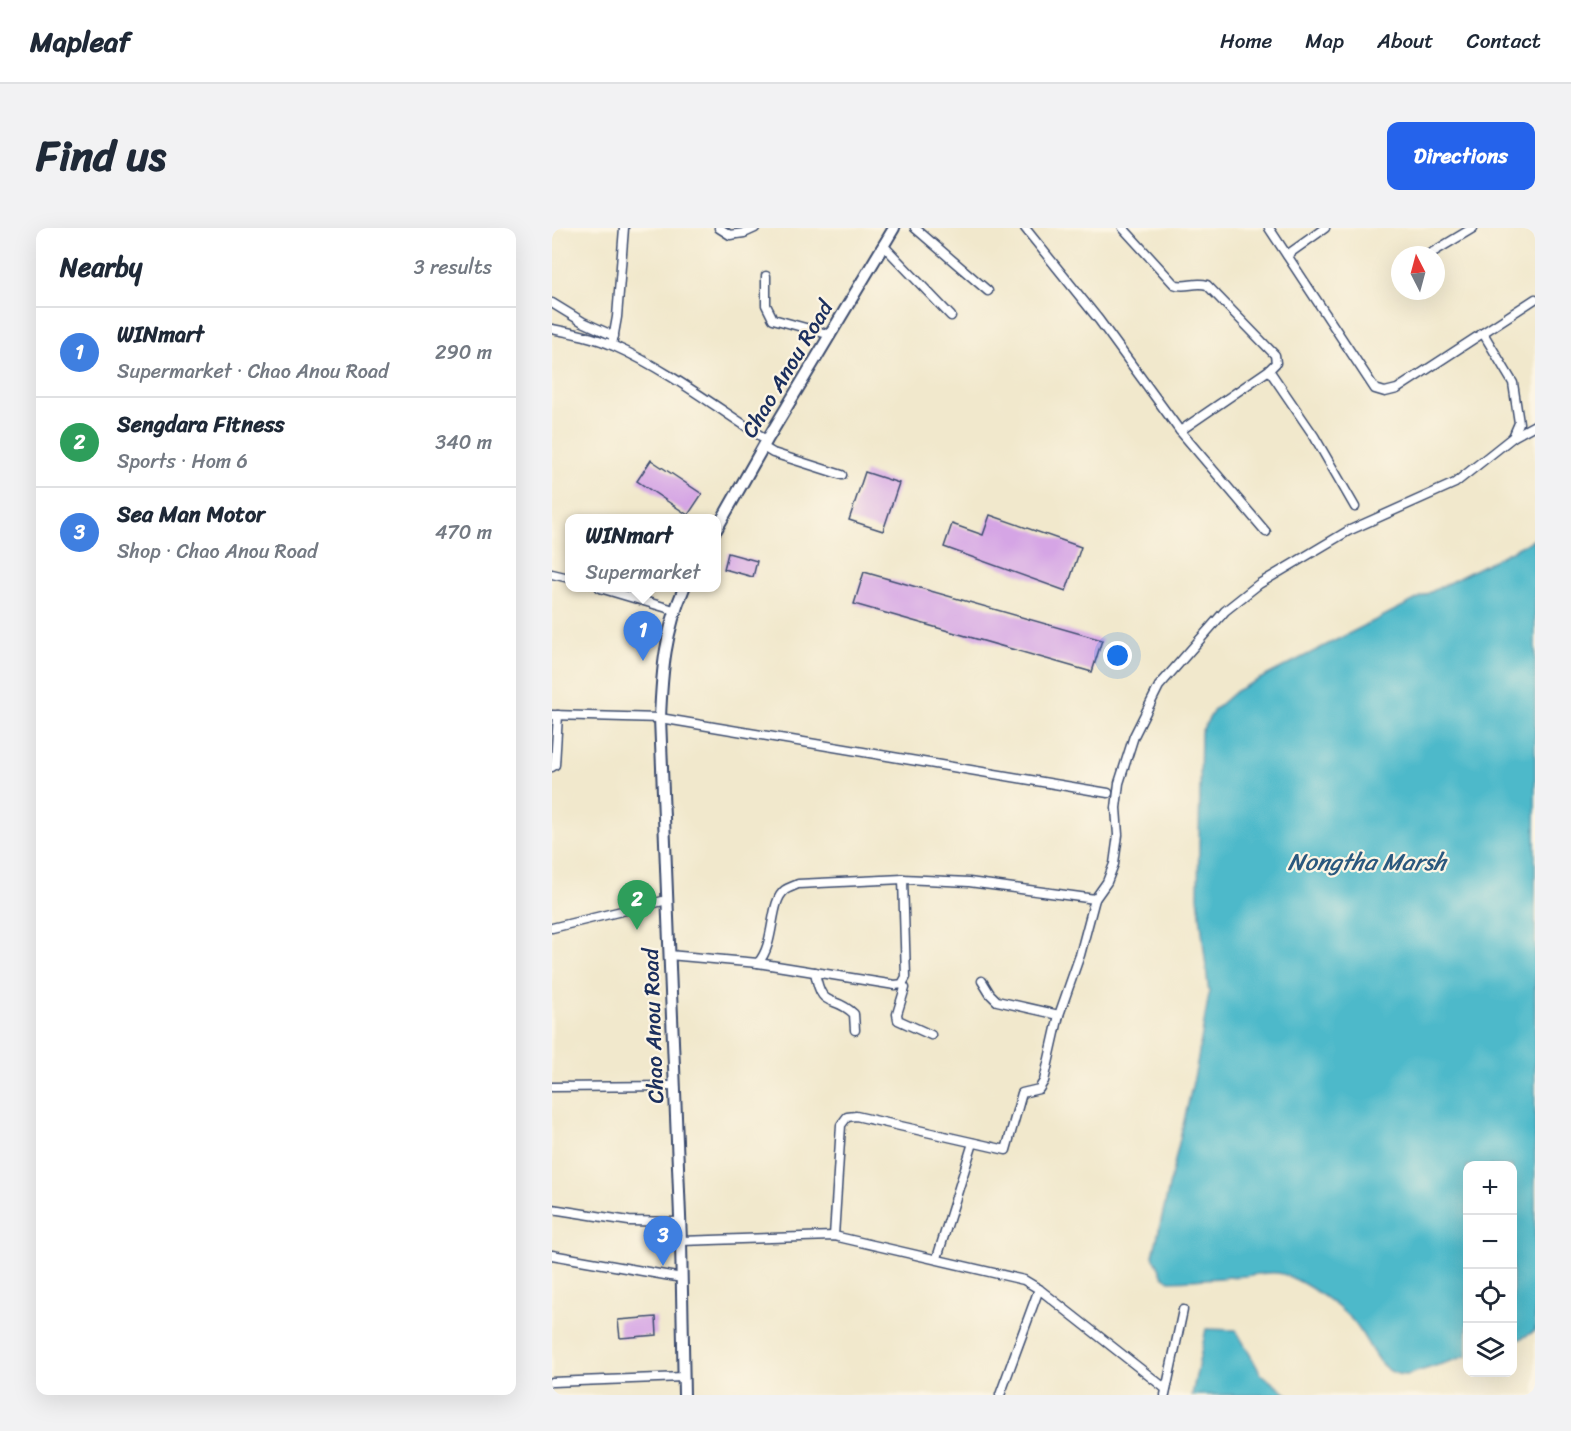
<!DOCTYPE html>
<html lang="en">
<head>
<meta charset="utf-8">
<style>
	:root { --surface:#fff; --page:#f2f2f3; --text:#1f2937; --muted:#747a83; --line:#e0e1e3; --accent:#2563eb }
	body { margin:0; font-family:Sriracha,sans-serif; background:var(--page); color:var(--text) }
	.controls { position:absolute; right:18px; bottom:18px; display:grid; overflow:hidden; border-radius:12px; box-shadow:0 6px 24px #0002 }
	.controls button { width:54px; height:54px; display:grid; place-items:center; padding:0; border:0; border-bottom:2px solid var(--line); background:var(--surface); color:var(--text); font:30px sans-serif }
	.compass { position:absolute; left:839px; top:18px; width:54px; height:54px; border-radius:50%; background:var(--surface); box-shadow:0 6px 24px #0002; rotate:354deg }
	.you { position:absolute; left:566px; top:428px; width:21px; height:21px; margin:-15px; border:4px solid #fff; border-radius:50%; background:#1a73e8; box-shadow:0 0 0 9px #1a73e833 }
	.badge { display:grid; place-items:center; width:39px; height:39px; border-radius:50%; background:var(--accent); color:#fff; font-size:20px; font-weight:700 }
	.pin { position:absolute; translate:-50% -50px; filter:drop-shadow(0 2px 3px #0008) }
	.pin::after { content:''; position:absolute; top:32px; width:21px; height:18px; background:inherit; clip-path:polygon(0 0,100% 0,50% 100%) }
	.popup { position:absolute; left:13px; top:286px; width:156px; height:78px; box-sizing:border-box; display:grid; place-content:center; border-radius:12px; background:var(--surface); filter:drop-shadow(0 2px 4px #0005); font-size:20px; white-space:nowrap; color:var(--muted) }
	.popup b { font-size:22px; color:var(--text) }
	.popup::after { content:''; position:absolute; left:50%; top:100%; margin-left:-12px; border:12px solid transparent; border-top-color:var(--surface) }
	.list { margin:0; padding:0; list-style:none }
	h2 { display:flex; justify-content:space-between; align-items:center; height:78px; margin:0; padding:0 24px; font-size:26px }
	h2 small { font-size:20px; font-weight:400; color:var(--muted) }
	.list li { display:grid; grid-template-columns:39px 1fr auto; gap:18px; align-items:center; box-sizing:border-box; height:90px; padding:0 24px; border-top:2px solid var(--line) }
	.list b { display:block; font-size:22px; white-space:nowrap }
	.list p { margin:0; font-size:20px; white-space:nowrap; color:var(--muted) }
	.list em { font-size:20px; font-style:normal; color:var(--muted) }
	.icon { flex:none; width:33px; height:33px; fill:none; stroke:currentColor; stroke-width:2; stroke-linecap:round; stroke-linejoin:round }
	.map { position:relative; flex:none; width:983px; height:1167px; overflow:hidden; border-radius:12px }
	header { display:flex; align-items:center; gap:36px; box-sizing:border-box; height:84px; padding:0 30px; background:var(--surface); border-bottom:2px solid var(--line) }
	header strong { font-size:28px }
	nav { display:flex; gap:33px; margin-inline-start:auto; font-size:21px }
	.intro { display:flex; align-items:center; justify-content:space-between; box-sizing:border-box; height:144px; padding:0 36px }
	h1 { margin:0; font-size:42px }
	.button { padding:15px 27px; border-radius:12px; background:var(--accent); color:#fff; font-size:21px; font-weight:700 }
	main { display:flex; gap:36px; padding:0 36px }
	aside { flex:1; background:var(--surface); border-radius:12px; box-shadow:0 6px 24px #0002 }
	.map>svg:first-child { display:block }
</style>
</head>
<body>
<header>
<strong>Mapleaf</strong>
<nav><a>Home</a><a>Map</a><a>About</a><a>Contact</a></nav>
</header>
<div class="intro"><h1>Find us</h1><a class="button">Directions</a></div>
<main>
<aside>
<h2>Nearby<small>3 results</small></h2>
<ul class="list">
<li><span class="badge" style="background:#3f7fe0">1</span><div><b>WINmart</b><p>Supermarket · Chao Anou Road</p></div><em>290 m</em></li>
<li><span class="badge" style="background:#2e9e5b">2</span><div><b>Sengdara Fitness</b><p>Sports · Hom 6</p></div><em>340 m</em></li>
<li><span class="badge" style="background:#3f7fe0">3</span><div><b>Sea Man Motor</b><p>Shop · Chao Anou Road</p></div><em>470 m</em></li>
</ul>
</aside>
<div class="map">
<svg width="983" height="1167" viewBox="0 0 983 1167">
	<rect width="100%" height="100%" fill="#fcf5e5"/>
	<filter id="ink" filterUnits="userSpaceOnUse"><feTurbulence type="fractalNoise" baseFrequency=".0167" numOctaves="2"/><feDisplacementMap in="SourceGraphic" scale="12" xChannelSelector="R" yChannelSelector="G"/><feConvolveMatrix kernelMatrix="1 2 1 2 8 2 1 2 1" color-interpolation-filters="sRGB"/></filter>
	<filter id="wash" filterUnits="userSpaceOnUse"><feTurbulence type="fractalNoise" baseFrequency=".008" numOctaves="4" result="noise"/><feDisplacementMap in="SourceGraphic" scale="24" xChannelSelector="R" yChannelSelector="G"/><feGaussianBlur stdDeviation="1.35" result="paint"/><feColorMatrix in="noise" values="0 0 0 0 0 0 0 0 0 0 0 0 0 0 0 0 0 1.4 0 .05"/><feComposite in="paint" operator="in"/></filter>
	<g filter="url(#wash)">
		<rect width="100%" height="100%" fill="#f1e8cc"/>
		<g fill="#4eb9ca" stroke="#347494" stroke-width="1.5">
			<path d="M983,311V1103L961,1115L960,938H915V1128L855,1147C824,1148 818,1111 800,1092C785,1076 757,1057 736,1048C721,1041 707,1047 692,1048C667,1050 643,1052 618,1053L611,1048L601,1028L644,841L657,766L646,668L649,504L662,482L684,463Z"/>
			<path d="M654,1101L684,1102L709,1146L736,1167H640Z"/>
		</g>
		<g id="blocks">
			<g fill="#d5a5e5">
				<path d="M99,232L150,266L136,287L85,253Z"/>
				<path d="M313,244L347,255L331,303L297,292Z"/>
				<path d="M438,287L529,319L514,363L392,319L400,296L431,307Z"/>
				<path d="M176,325L205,333L201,349L172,341Z"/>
				<path d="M312,344L550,412L540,444L302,376Z"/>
				<path d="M104,1089L105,1107L68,1110L66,1092Z"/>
			</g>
		</g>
	</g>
	<g filter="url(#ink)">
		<use href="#blocks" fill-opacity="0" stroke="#3b4b6e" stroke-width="1.5"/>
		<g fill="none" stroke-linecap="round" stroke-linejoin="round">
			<g stroke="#3b4b6e" stroke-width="11">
				<g id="minor">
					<path d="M167,0L178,7L192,5L203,0"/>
					<path d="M363,0L436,63"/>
					<path d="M473,0L547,92L628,203L714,304"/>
					<path d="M571,0L622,56C633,61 643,53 655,57L723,127L724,135L717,142L762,208L803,279"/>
					<path d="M717,0L823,161L833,164L845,161L983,71"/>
					<path d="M331,17L399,88"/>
					<path d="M735,27L773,0"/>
					<path d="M876,27L921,0"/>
					<path d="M214,48V77L221,91L279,107"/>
					<path d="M0,75L31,94L62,108"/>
					<path d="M0,101C21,105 42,109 62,118C116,142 165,180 215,212"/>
					<path d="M60,117L65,89L72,0"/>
					<path d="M628,203L717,142"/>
					<path d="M961,209L983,197"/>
					<path d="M211,219L221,225L290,247"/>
					<path d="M0,346L17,350"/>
					<path d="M48,360L122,382"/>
					<path d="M0,487L108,490L556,565"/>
					<path d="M0,539L3,537L6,487"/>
					<path d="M0,700L115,672"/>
					<path d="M117,727L206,735C224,715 217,674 233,662C236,660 242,658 246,656L351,651L417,654L543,671"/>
					<path d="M206,735L343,757L350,756L354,749L351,651"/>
					<path d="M263,744C270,784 280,765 302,786L303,802"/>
					<path d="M430,753L438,766L445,773L507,787"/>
					<path d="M350,756L353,760L345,786L346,792L379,807"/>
					<path d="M0,859L123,858"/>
					<path d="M0,981L77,993L128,994"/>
					<path d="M282,1008L289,897L295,889L304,888L454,922L470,865L487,861L492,853L507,787L528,727L543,671L555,654L562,636L566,607L564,580L567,555L582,508L607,458L673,383L707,356L796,303L903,255L961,209L967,195L961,155L931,105"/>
					<path d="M129,1013L282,1008L472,1052L487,1061L614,1161"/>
					<path d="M0,1027L130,1050"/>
					<path d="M385,1030L421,915"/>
					<path d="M0,1154L132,1149"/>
					<path d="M448,1167L487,1061"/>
					<path d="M613,1167L631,1082"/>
				</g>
			</g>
			<g stroke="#3b4b6e" stroke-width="14">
				<g id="tertiary">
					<path d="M164,302L215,212L342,0"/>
					<path d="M132,360C113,404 110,442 108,490L129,1013L132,1167"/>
				</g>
			</g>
			<use href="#minor" stroke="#fff" stroke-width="8"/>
			<use href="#tertiary" stroke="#fff" stroke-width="10"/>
		</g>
	</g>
	<g text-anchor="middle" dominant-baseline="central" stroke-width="4.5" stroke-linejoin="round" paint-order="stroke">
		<g font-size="22" fill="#1b2f5e" stroke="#fcf5e5">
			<text transform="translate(235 141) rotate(-59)">Chao Anou Road</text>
			<text transform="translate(101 798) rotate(-92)">Chao Anou Road</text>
		</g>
		<g font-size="24" font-style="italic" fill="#2a587e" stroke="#fcf5e5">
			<text x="815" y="634">Nongtha Marsh</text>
		</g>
	</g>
</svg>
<div class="controls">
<button>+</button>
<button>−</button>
<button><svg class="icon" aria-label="locate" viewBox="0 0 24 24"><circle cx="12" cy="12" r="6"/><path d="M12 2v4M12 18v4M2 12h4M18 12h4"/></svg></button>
<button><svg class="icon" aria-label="layers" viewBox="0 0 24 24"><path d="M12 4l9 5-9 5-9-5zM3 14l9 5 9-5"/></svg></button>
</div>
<svg class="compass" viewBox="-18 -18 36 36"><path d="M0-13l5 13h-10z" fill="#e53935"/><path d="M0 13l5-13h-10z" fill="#747a83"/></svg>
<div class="you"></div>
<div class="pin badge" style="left:91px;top:433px;background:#3f7fe0">1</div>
<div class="popup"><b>WINmart</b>Supermarket</div>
<div class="pin badge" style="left:85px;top:702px;background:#2e9e5b">2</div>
<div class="pin badge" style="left:111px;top:1038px;background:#3f7fe0">3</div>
</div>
</main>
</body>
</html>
